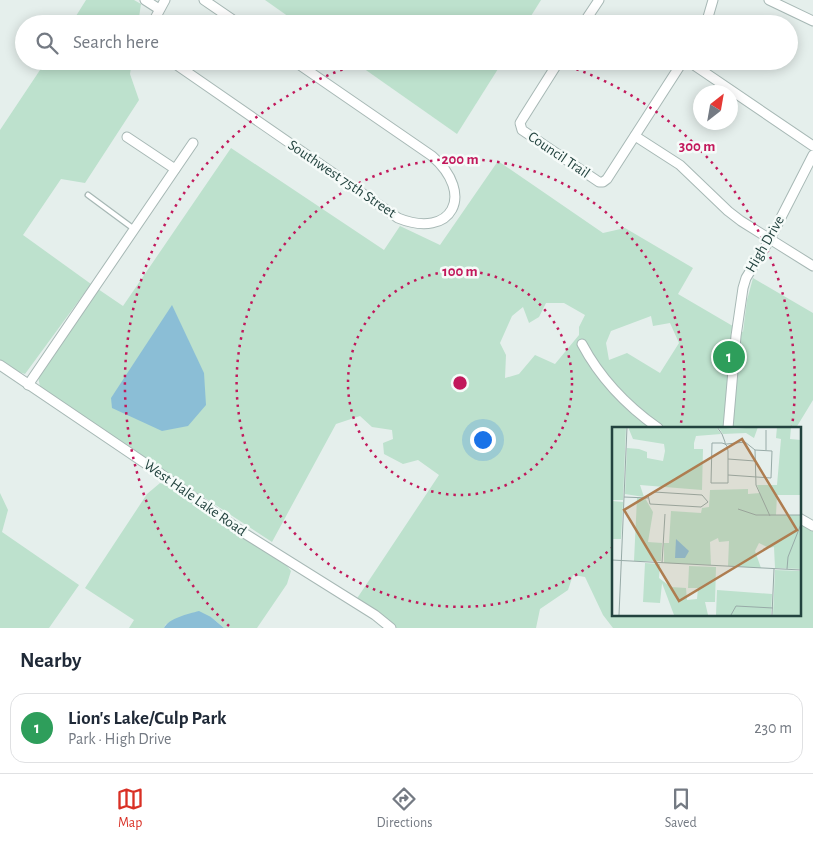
<!DOCTYPE html>
<html lang="en">
<head>
<meta charset="utf-8">
<style>
	:root { --surface:#fff; --page:#f6f6f7; --text:#1f2937; --muted:#747a83; --line:#e0e1e3; --accent:#d93025 }
	body { margin:0; font-family:"Alegreya Sans",sans-serif; background:var(--page); color:var(--text) }
	.compass { position:absolute; left:693px; top:85px; width:45px; height:45px; border-radius:50%; background:var(--surface); box-shadow:0 2px 12px #0003; rotate:31deg }
	.you { position:absolute; left:482px; top:439px; width:18px; height:18px; margin:-12px; border:4px solid #fff; border-radius:50%; background:#1a73e8; box-shadow:0 0 0 8px #1a73e833 }
	.badge { display:grid; place-items:center; width:32px; height:32px; border-radius:50%; background:var(--accent); color:#fff; font-size:16px; font-weight:700 }
	.pin { position:absolute; translate:-50% -50%; border:2px solid #fff; box-shadow:0 1px 5px #0006 }
	.list { margin:0; padding:0; list-style:none }
	h2 { display:flex; justify-content:space-between; align-items:center; height:65px; margin:0; padding:0 20px; font-size:21px }
	h2 small { font-size:16px; font-weight:400; color:var(--muted) }
	.list li { display:grid; grid-template-columns:32px 1fr auto; gap:15px; align-items:center; box-sizing:border-box; height:70px; margin:0 10px 10px; padding:0 10px; border:1px solid var(--line); border-radius:15px }
	.list b { display:block; font-size:19px; white-space:nowrap }
	.list p { margin:0; font-size:16px; white-space:nowrap; color:var(--muted) }
	.list em { font-size:16px; font-style:normal; color:var(--muted) }
	.icon { flex:none; width:28px; height:28px; fill:none; stroke:currentColor; stroke-width:2; stroke-linecap:round; stroke-linejoin:round }
	.map { position:relative; flex:none; width:813px; height:628px; overflow:hidden }
	.search { position:absolute; background:var(--surface); box-shadow:0 2px 12px #0003; left:15px; right:15px; top:15px; height:55px; display:flex; align-items:center; gap:12px; box-sizing:border-box; padding:0 18px; border-radius:28px; color:var(--muted); font-size:19px }
	.sheet { height:145px; background:var(--surface) }
	nav { display:flex; justify-content:space-around; align-items:center; box-sizing:border-box; height:70px; border-top:1px solid var(--line); background:var(--surface); font-size:14px; color:var(--muted) }
	nav a { display:grid; justify-items:center; gap:2px }
	nav .on { color:var(--accent) }
	.map>svg:first-child { display:block }
</style>
</head>
<body>
<div class="map">
<svg width="813" height="628" viewBox="0 0 813 628">
	<rect width="100%" height="100%" fill="#e5efec"/>
	<g fill="#bde1cd" fill-rule="evenodd">
		<path d="M86,0H134L141,4L138,24H71Z"/>
		<path d="M265,0H541L526,24H299Z"/>
		<path d="M46,61H132L130,74L139,100L85,183L61,179L23,235L91,284L25,374L19,372L0,360V130Z"/>
		<path d="M353,61H503L457,134Z"/>
		<path d="M231,148L384,250L400,226L440,245L498,161L603,233L625,228L693,268L678,294L743,332L747,300L753,278L813,313V400L796,428H613V614H799V518L813,526V628H613L603,615L585,577L573,575L568,590L540,609L536,628H397L356,600L439,475L418,460L403,464L384,454L383,443L393,439L392,430L372,427L360,416L336,424L272,542L57,401L40,387L38,376L98,289L123,306ZM546,303H564L585,315L579,327V335L555,364L535,355L519,374L505,378L506,355L500,343L512,316L523,307L529,323L539,317ZM651,316L653,326L670,323L679,343L660,373L627,353L609,360L606,343L611,331Z"/>
		<path d="M160,483L166,485L287,566L291,571L287,584L257,628H224L211,617L166,624L164,628H129L134,620L85,588L147,494Z"/>
		<path d="M0,493L8,510L2,532L79,585L49,628H0Z"/>
	</g>
	<g fill="#8bbed6">
		<path d="M172,305L204,373L206,405L188,426L162,431L112,408L111,398Z"/>
		<path d="M199,611L211,617L224,628H164C169,618 188,614 199,611Z"/>
	</g>
	<g fill="none" stroke-linecap="round" stroke-linejoin="round">
		<g stroke="#a7b8b5" stroke-width="7">
			<path id="service" d="M88,195L134,229"/>
		</g>
		<g stroke="#a7b8b5" stroke-width="11">
			<g id="minor">
				<path d="M145,0L159,9"/>
				<path d="M204,0L239,24"/>
				<path d="M769,0L813,21"/>
				<path d="M152,24L165,0"/>
				<path d="M583,24L599,0"/>
				<path d="M706,24L713,0"/>
				<path d="M171,61L398,218C452,240 476,194 432,156L294,61"/>
				<path d="M559,61L523,118L520,123L522,130L599,182H603L607,179L683,61"/>
				<path d="M688,61L813,146"/>
				<path d="M635,136L680,165L728,211L741,221L813,266"/>
				<path d="M127,137L175,169"/>
				<path d="M582,344C600,378 627,406 658,428"/>
				<path d="M0,365L158,472L244,533L375,615L391,628"/>
				<path d="M28,385L193,143"/>
				<path d="M728,428L736,336L743,288L746,278L770,239L813,155"/>
				<path d="M799,518L813,526"/>
			</g>
		</g>
		<use href="#service" stroke="#fff" stroke-width="4.5"/>
		<use href="#minor" stroke="#fff" stroke-width="9"/>
	</g>
	<g fill="none" stroke="#c2185b" stroke-width="2.5" stroke-dasharray="2.5 5">
		<circle cx="460" cy="383" r="112"/>
		<path d="M613 547A224 224 0 1 1 680 428"/>
		<path d="M229 626A335 335 0 0 1 365 62M555 62A335 335 0 0 1 792 427"/>
	</g>
	<g text-anchor="middle" dominant-baseline="central" stroke-width="5" stroke-linejoin="round" paint-order="stroke">
		<g font-size="15" fill="#23433f" stroke="#f6fbf9">
			<text transform="translate(559 155) rotate(34)">Council Trail</text>
			<text transform="translate(342 179) rotate(34)">Southwest 75th Street</text>
			<text transform="translate(765 244) rotate(-60)">High Drive</text>
			<text transform="translate(195 498) rotate(35)">West Hale Lake Road</text>
		</g>
	</g>
	<g transform="translate(612 427)">
		<rect width="189" height="189" fill="#e5efec"/>
		<path d="M0,0H14L11,73H0ZM16,0H104L109,7L84,9L82,16V22H91L90,63L28,58L32,70L13,67L15,21L27,22L35,25V31L51,34L53,24L52,17L21,12ZM106,0L122,2L146,0L142,11L134,6L111,7ZM165,0H179L178,12L189,13V68H165L164,88H189V142L163,141L162,120L157,121L147,116L143,124L149,141L116,139L117,114L107,115L106,111L98,115L99,138L52,136V116H57L59,84L89,86L90,81L97,80L98,63L136,62V67L148,66L145,58H165L169,12L164,11ZM25,71H33L41,85L36,115L50,116L49,134H22ZM0,74L11,75L9,112H0ZM33,136L48,137L47,151L59,160L74,161L75,173L85,172L86,161H76L77,139L104,140L103,175H93L96,188H62L50,156L48,176L31,175ZM163,143L189,144V188H161ZM105,163L160,167L159,188H104Z" fill="#bde1cd"/>
		<path d="M64,112L77,124L73,131H63Z" fill="#8bbed6"/>
		<path fill="none" stroke="#97aaa7" stroke-width="1" d="M105,0L110,7L113,15V17L115,19L116,24V56H99L100,16H110L113,17H115L133,15L143,23L160,24L159,51L116,48M154,3V23M143,23L144,58L158,89M116,32L143,34M42,65L90,68L96,75L89,80L38,77L36,68ZM12,70L36,71M126,82L144,88H189M0,133L189,143M50,136L53,87M175,142L176,130L189,97M7,188L15,0M119,188L124,179L161,181M160,188L162,142"/>
		<path fill="#ae7d50" fill-opacity="0.15" stroke="#ae7d50" stroke-width="2.5" d="M130,12L185,103L67,174L12,83Z"/>
		<rect width="189" height="189" fill="none" stroke="#23433f" stroke-width="2.5"/>
	</g>
	<circle cx="460" cy="383" r="8" fill="#c2185b" stroke="#f6fbf9" stroke-width="2.5"/>
	<g font-size="15" text-anchor="middle" font-weight="bold" fill="#c2185b" stroke="#f6fbf9" stroke-width="5" stroke-linejoin="round" paint-order="stroke">
		<text x="697" y="151">300 m</text>
		<text x="460" y="164">200 m</text>
		<text x="460" y="276">100 m</text>
	</g>
</svg>
<svg class="compass" viewBox="-18 -18 36 36"><path d="M0-13l5 13h-10z" fill="#e53935"/><path d="M0 13l5-13h-10z" fill="#747a83"/></svg>
<div class="you"></div>
<div class="pin badge" style="left:729px;top:357px;background:#2e9e5b">1</div>
<div class="search"><svg class="icon" aria-label="search" viewBox="0 0 24 24"><circle cx="10" cy="10" r="6"/><path d="M15 15l6 6"/></svg>Search here</div>
</div>
<section class="sheet">
<h2>Nearby<small></small></h2>
<ul class="list">
<li><span class="badge" style="background:#2e9e5b">1</span><div><b>Lion's Lake/Culp Park</b><p>Park · High Drive</p></div><em>230 m</em></li>
</ul>
</section>
<nav>
<a class="on"><svg class="icon" aria-label="map" viewBox="0 0 24 24"><path d="M3 6l6-2 6 2 6-2v14l-6 2-6-2-6 2zM9 4v14M15 6v14"/></svg>Map</a>
<a><svg class="icon" aria-label="directions" viewBox="0 0 24 24"><path d="M12 3l9 9-9 9-9-9zM9 14v-3h6M13 9l2 2-2 2"/></svg>Directions</a>
<a><svg class="icon" aria-label="saved" viewBox="0 0 24 24"><path d="M7 4h10v16l-5-4-5 4z"/></svg>Saved</a>
</nav>
</body>
</html>
